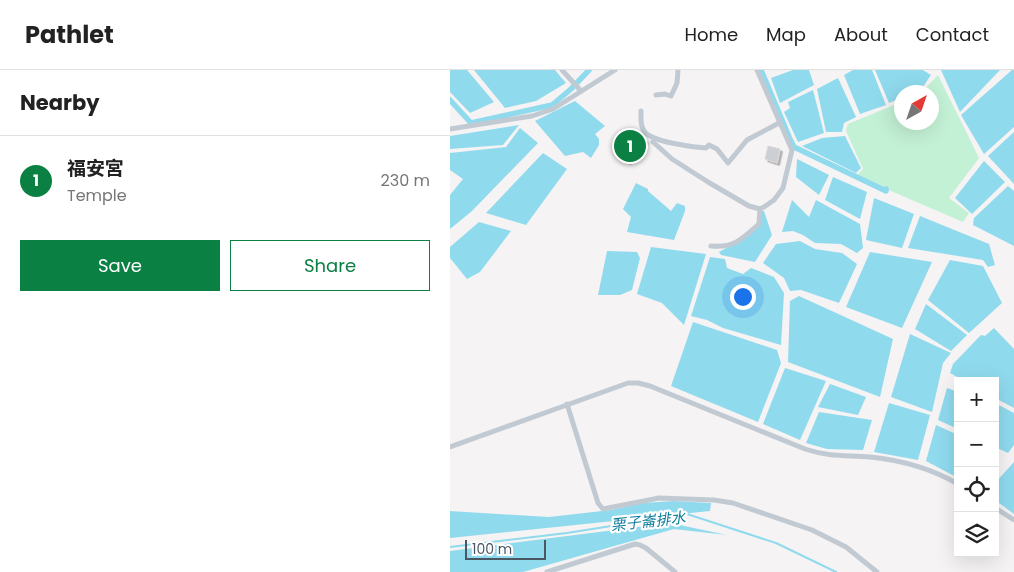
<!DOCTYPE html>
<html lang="en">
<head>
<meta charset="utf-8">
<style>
	:root { --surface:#fff; --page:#f6f6f6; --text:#222; --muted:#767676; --line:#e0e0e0; --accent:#0b8043 }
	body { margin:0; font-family:Poppins,"Noto Sans TC",sans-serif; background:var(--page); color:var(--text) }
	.controls { position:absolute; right:15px; bottom:15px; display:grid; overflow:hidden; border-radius:0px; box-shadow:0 5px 20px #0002 }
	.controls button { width:45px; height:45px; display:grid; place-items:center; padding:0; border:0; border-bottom:1px solid var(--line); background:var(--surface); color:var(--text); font:25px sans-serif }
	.compass { position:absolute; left:444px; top:15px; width:45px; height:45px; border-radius:50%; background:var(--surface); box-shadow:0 5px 20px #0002; rotate:40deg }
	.scale { position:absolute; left:15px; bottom:12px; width:81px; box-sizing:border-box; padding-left:5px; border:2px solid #4a5661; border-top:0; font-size:14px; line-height:18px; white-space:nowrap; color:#4a5661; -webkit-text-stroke:4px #fff; paint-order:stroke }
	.you { position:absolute; left:292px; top:226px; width:18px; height:18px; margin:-12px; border:4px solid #fff; border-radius:50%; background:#1a73e8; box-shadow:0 0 0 8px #1a73e833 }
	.badge { display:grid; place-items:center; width:32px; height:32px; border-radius:50%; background:var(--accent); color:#fff; font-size:16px; font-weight:700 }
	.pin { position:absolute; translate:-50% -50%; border:2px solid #fff; box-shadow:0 1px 5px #0006 }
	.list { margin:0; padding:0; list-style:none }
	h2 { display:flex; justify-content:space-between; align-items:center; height:65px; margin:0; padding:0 20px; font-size:21px }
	h2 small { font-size:16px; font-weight:400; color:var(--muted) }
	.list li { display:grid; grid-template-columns:32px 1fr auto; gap:15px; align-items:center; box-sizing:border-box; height:90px; padding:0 20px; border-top:1px solid var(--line) }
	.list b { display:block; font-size:19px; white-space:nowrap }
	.list p { margin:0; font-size:16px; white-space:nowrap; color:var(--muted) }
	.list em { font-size:16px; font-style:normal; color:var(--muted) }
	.actions { display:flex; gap:10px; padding:15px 20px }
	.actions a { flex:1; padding:11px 0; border:1px solid var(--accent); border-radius:0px; text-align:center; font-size:18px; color:var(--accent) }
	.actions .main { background:var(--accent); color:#fff }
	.icon { flex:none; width:28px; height:28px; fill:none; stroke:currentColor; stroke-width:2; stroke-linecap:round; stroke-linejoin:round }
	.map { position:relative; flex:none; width:564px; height:502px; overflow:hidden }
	header { display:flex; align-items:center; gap:30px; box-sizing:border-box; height:70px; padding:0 25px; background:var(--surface); border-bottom:1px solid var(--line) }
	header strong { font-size:24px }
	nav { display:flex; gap:28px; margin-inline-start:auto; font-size:18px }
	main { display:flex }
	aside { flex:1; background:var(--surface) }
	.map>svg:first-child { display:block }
</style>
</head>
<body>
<header>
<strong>Pathlet</strong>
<nav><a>Home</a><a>Map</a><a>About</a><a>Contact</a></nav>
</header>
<main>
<aside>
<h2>Nearby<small></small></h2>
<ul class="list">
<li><span class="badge">1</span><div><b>福安宮</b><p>Temple</p></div><em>230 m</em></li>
</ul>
<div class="actions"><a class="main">Save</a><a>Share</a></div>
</aside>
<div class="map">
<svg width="564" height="502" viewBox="0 0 564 502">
	<defs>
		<filter id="shadow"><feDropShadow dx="2.5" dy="2.5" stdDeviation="0" flood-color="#0004"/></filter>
	</defs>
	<rect width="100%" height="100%" fill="#f5f3f3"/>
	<path fill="#c3f1d5" d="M488,5L529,88L499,128L519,143L513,152L406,106L413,99L396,61L398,54L451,32L452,52H482V22H472Z"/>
	<g fill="#90daee">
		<path d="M0,0H17L44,32L20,43L0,22Z"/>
		<path d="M24,0H105L116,13L86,31L55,38Z"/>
		<path d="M308,0H314L345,74L342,77Z"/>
		<path d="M343,0H359L364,15L330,33L321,8Z"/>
		<path d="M403,0H422L436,35L410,44L394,5Z"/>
		<path d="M425,0H473L481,5C470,21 472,22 452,22L451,28L439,33Z"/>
		<path d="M491,0H550L510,42Z"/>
		<path d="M562,0H564V57L534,84L511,45Z"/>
		<path d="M388,8L406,47L394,53L392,62H376L367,19Z"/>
		<path d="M363,20L374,63L348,72L334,42L340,38L338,32Z"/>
		<path d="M125,31L155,56L145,64L149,69V75L141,88L133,82L115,86L85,51Z"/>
		<path d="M69,55L53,75L0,79V66Z"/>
		<path d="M70,58L88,73L22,141L0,159V125L13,109L0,100V83L56,77Z"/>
		<path d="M564,62V114L538,86Z"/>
		<path d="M395,66L411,98L406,103L352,76L372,68Z"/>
		<path d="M93,83L117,99L76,155L36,143Z"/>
		<path d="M347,89L379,105L369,125L346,107Z"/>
		<path d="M534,91L555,112L522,144L505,128Z"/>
		<path d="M383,107L417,122L410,149L375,130Z"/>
		<path d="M186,113L198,119V121L221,141L227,133L235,136V141L224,170L177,162L181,147L173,139Z"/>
		<path d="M558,116L564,121V176L523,155L524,148Z"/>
		<path d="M424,128L464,144L452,178L416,170Z"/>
		<path d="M342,130L359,147L366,130L410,154L413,178L407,183L391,174L365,173L353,165L343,161L332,162Z"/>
		<path d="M311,141H314L322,165L305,192L271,185L269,182L298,166L305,157Z"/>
		<path d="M470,146L539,174L545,195L538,197L533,190L458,178Z"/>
		<path d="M29,152L61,161L30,202L17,209L0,188V177Z"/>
		<path d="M350,171L365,179L392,183L407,194L389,233L351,220L340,221L334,208L313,193L326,174Z"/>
		<path d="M201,177L256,184L234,255L212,233L187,224Z"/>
		<path d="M157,181L187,182L190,188L182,220L170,225H148Z"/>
		<path d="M420,182L482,192L452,258L396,237Z"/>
		<path d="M260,187L275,189L277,198L293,204L301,198L324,207L334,223L331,275L273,258L257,250L241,246Z"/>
		<path d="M500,190L533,196L552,233L519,263L478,230Z"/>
		<path d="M349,226L443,269L430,327L338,292L340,231Z"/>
		<path d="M476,234L517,265L501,281L465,259Z"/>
		<path d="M243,252L327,280L331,293L308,352L221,316Z"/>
		<path d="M544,258L564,279V338L545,328V311H514L500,303L503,294L531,265L535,266Z"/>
		<path d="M460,264L501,283L493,293L482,342L441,327Z"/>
		<path d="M335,298L376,311L350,370L313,354Z"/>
		<path d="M380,314L416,327L408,345L368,337Z"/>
		<path d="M497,318L508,322V359L488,350Z"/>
		<path d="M439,333L480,345L468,390L424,382Z"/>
		<path d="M545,333L564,343V375L558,383L545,377Z"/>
		<path d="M369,342L422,350L413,380L377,379L356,373Z"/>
		<path d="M486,355L508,365V408L476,391Z"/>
		<path d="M564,392V444L545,430V413Z"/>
		<path d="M224,431L261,433L260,441L0,468V441L99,447L161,440L193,433Z"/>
		<path d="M220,453L277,465L224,459L73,502H0V481Z"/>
	</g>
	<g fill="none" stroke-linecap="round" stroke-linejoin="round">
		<path stroke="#90daee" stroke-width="2" d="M0,477L117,463L237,444L326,473L386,502"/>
		<g stroke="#90daee" stroke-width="5.5">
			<path d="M0,30L21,53L102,35L121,19L139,0"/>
			<path d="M341,71L344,77L436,121V119"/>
		</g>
	</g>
	<g fill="#cdcfd5" stroke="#d7d9de" filter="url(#shadow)">
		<path d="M184,60L196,71L178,92L165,80Z"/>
		<path d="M318,76L330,79L327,93L315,89Z"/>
	</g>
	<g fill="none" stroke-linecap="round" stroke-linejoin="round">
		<g stroke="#c1cad2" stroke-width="5">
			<path d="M112,0L131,21"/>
			<path d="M206,25L215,24L221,26L227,13L228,0"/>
			<path d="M191,41C191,47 190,55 194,61C201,72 243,77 256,78L259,75L267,79L278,93L297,70L329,53"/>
			<path d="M0,59L82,46L103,39L165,0"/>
			<path d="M203,72L222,89L258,112L299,136L310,139L314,137L324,130L333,118L342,80L307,0"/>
			<path d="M261,176C285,178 292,169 309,154L310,139"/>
			<path d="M117,334L148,433L153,439L209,428L264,430L283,433L362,460L396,477L427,502"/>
			<path d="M0,377L178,313H188L200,316L355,379C379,387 396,385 420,387C450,390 482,399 508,414"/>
			<path d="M545,438L564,450"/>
			<path d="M97,502L185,474L190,475L196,478L225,502"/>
		</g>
	</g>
	<g text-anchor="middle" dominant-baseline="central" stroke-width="4.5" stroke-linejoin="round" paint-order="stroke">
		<g font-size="15" font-style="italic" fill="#0c7c9b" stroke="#fff">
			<text transform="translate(198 451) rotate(-6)">栗子崙排水</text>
		</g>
	</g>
</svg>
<div class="controls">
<button>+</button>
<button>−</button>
<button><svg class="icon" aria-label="locate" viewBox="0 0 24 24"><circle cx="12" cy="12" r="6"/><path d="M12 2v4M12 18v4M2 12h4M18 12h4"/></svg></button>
<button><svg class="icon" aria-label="layers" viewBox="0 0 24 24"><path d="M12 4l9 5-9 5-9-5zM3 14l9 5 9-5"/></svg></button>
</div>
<svg class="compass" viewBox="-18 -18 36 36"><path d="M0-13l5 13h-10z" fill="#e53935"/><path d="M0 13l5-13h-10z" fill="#767676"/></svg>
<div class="scale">100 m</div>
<div class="you"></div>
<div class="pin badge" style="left:180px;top:76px">1</div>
</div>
</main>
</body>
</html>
